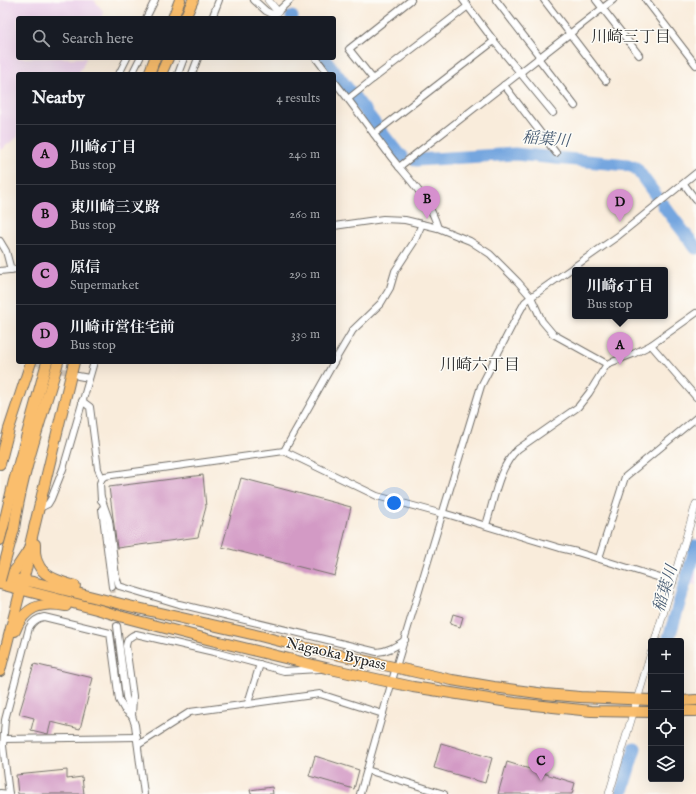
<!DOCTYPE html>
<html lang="en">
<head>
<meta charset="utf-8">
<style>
	:root { --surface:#171b24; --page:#20242c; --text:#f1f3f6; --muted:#9ea1a6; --line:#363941; --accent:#d690ce }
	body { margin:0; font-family:"IM FELL English","Noto Serif JP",serif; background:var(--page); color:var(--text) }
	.controls { position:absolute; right:12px; bottom:12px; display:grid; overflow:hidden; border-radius:4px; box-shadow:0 4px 16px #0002 }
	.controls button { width:36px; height:36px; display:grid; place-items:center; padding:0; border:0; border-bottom:1px solid var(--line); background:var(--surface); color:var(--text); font:20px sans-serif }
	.you { position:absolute; left:394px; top:503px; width:14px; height:14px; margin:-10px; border:3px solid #fff; border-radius:50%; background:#1a73e8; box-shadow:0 0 0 6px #1a73e833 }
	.badge { display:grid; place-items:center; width:26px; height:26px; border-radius:50%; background:var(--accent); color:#111; font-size:13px; font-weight:700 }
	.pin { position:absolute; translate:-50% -33px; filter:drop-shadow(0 1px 2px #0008) }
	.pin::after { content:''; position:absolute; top:21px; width:14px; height:12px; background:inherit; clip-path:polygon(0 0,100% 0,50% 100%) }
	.popup { position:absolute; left:572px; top:267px; width:96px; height:52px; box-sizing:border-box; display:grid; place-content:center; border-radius:4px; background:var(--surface); filter:drop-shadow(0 1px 3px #0005); font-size:13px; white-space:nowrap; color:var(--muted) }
	.popup b { font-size:15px; color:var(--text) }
	.popup::after { content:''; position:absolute; left:50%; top:100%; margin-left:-8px; border:8px solid transparent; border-top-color:var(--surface) }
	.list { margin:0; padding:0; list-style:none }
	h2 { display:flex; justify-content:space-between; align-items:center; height:52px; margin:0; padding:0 16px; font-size:17px }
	h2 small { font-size:13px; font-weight:400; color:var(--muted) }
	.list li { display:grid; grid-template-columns:26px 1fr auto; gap:12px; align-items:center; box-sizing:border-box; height:60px; padding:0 16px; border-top:1px solid var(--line) }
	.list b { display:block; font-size:15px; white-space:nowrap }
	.list p { margin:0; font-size:13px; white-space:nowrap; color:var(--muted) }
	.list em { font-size:13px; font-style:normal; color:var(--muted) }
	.icon { flex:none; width:22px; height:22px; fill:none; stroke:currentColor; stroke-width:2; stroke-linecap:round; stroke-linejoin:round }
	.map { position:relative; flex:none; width:696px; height:794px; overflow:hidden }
	.search { position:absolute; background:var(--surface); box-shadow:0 4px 16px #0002; left:16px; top:16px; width:320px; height:44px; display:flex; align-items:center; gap:10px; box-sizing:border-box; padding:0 14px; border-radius:4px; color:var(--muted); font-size:15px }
	.panel { position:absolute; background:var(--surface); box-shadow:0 4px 16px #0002; left:16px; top:72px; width:320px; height:292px; border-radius:4px }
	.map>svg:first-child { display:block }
</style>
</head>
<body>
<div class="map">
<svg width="696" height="794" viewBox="0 0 696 794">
	<rect width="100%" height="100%" fill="#fdfcf7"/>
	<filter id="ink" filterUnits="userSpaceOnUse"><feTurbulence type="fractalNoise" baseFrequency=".025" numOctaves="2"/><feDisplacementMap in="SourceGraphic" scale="8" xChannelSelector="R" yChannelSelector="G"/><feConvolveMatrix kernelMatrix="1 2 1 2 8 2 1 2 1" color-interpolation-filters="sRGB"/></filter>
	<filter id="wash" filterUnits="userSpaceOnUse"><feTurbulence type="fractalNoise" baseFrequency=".012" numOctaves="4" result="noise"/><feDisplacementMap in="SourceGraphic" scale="16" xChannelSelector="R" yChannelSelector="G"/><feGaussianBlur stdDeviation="0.9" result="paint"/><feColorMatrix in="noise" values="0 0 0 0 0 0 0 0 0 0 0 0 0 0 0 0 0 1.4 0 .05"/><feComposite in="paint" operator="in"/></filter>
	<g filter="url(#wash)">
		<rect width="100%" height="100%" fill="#f9ecdb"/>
		<g fill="#ecd1ea">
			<path d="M0,0H94L103,11V18H18V58H86L82,68L77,74H18V137L0,150Z"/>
			<path d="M696,562V585L690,583Z"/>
		</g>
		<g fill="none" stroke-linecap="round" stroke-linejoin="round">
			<g stroke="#74a6df" stroke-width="13">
				<path d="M292,17V18"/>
				<path d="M324,58L399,155L402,156"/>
				<path d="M416,160L515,154L628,165L636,168L657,197"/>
				<path d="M663,205L696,248"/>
				<path d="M668,641L696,546"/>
				<path d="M621,794L635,748"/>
			</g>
		</g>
		<g id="blocks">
			<g fill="#d39ac5">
				<path d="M203,475L206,507L198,537L117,548L109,487Z"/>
				<path d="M241,478L351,507L335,576L222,547Z"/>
				<path d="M453,614L463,617L460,627L450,624Z"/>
				<path d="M34,664L93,678L80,729L51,722L48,734L31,730L34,718L19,714Z"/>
				<path d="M441,743L492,758L485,783L434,768Z"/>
				<path d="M315,756L359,770L354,789L309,776Z"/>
				<path d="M507,762L575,783L572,794H498Z"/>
				<path d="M67,770V779L82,777L84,794H18L16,775Z"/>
				<path d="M272,787L273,794H251L250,790Z"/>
			</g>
		</g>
	</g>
	<g filter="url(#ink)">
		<use href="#blocks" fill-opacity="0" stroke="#736f69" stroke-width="1"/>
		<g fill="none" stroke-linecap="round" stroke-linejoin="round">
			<g stroke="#d0c5b8" stroke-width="6" stroke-dasharray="6 3" stroke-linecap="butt">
				<path d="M34,362L73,374"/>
				<path d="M112,587L117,626"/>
			</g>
			<g stroke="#736f69" stroke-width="8">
				<g id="minor">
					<path d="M254,0L266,11L274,15L290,0"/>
					<path d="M463,0L494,41L553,113"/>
					<path d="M496,0L540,57"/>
					<path d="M544,0L606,81"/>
					<path d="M596,0L639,55"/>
					<path d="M646,0L696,65"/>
					<path d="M146,18L155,0"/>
					<path d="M212,18L219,0"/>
					<path d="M316,58L328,74"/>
					<path d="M538,58L575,106"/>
					<path d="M119,74L127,58"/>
					<path d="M132,74L140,58"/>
					<path d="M178,74L184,58"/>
					<path d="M192,74L198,58"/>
					<path d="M373,79L468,6"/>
					<path d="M334,81C354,106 372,132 391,157C410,181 429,198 438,228"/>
					<path d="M504,85L556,153"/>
					<path d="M348,99L373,79L349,49L411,0"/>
					<path d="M374,134L494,41"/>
					<path d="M399,167L613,0"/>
					<path d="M684,184L696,200"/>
					<path d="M334,226L383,219L405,220L438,228L470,241L490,254L518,282L531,297L542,321L553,334L607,364"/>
					<path d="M0,241L6,251L11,270"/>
					<path d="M0,271L18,269"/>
					<path d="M651,345L696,397"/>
					<path d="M334,362L353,330L381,303L390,288L395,271L414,242L422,224"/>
					<path d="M78,376L89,378"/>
					<path d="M82,401L90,407L98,469L102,478L100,483L101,500"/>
					<path d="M284,451L334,362"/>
					<path d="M102,478L105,476L284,451L377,496L439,513H443L560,548L577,552L673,582"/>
					<path d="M101,497L109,520L116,576L119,586L179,604L377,652C388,651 395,647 405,640"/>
					<path d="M40,508L48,504L51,499L63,469L94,362"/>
					<path d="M102,509L112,587"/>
					<path d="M486,525C494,501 498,467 518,449L578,407L589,393L607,364L633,354L651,345L696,313"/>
					<path d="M599,558L625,477L696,418"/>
					<path d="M117,626L126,697L135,725L144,794"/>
					<path d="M248,703L260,664"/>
					<path d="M132,716L133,696L126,646C127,639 129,637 136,634L218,653L284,671L319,669"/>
					<path d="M4,739L137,737"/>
					<path d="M138,745L190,712L320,694L383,714"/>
					<path d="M367,770L444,794"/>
					<path d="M0,793L9,794"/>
					<path d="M9,794L3,746L5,720L29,628C32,622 37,618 44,617L110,633L119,700L124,709L132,716"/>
					<path d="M360,794L396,667L481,386L516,318L525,302L531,297L618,236L696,173"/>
				</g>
			</g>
			<g stroke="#736f69" stroke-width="8">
				<g id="tertiary">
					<path d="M268,0L278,12"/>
					<path d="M655,641L696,504"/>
					<path d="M609,794L651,653"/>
				</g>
			</g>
			<g stroke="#736f69" stroke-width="12">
				<g id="trunk">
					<path d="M173,18L180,0"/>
					<path d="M185,18L193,0"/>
					<path d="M149,74L155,58"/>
					<path d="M161,74L168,58"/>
					<path d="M0,464L9,429L31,362"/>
					<path d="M14,529C22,472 42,417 58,362"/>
					<path d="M0,540L14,481L47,362"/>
					<path d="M35,544C33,573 51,579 75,586"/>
					<path d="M0,577L33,582L129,606L260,636L303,647L452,680L494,687L545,694L580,697L651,700"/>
					<path d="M5,581L16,569L28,551"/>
					<path d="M0,584L100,610L123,617L207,639L326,668L413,687L515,703L591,711L651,712"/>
					<path d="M15,631C24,607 41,601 66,606"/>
					<path d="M0,671L27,565L29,549L74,362"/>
					<path d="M681,701L696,700"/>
					<path d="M681,711H696"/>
				</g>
			</g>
			<use href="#minor" stroke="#fff" stroke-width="6"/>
			<use href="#tertiary" stroke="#fff" stroke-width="7"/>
			<use href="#trunk" stroke="#fabe6d" stroke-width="10"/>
			<g stroke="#736f69" stroke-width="12" stroke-linecap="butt">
				<path id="trunk-bridge" d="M0,580L14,529"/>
			</g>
			<use href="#trunk-bridge" stroke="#fabe6d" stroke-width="10"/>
		</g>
	</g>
	<g text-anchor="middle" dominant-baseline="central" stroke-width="3" stroke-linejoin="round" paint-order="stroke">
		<g font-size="15" fill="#2b2b2b" stroke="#fdfcf7">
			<text transform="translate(336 654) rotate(13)">Nagaoka Bypass</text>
		</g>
		<g font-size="16" fill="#2b2b2b" stroke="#fdfcf7">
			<text x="631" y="38">川崎三丁目</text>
			<text x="480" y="366">川崎六丁目</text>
		</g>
		<g font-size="16" font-style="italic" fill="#485c73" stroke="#fdfcf7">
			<text transform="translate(546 140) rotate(5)">稲葉川</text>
			<text transform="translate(666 589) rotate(-73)">稲葉川</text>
		</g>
	</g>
</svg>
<div class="controls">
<button>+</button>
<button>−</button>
<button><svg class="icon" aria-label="locate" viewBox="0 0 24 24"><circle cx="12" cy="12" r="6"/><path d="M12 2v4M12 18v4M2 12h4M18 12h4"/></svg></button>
<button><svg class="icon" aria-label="layers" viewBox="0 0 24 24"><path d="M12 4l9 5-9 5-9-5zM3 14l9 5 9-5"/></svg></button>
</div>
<div class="you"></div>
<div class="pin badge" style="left:620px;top:365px">A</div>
<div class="popup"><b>川崎6丁目</b>Bus stop</div>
<div class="pin badge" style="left:427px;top:219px">B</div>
<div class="pin badge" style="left:541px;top:781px">C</div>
<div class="pin badge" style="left:620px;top:222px">D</div>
<div class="search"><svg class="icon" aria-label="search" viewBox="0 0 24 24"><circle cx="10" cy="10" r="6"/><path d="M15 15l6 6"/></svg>Search here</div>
<section class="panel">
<h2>Nearby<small>4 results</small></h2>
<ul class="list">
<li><span class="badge">A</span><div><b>川崎6丁目</b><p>Bus stop</p></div><em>240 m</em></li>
<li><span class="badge">B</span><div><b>東川崎三叉路</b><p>Bus stop</p></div><em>260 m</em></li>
<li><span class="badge">C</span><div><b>原信</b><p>Supermarket</p></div><em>290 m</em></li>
<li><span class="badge">D</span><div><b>川崎市営住宅前</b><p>Bus stop</p></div><em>330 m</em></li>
</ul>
</section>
</div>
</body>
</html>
